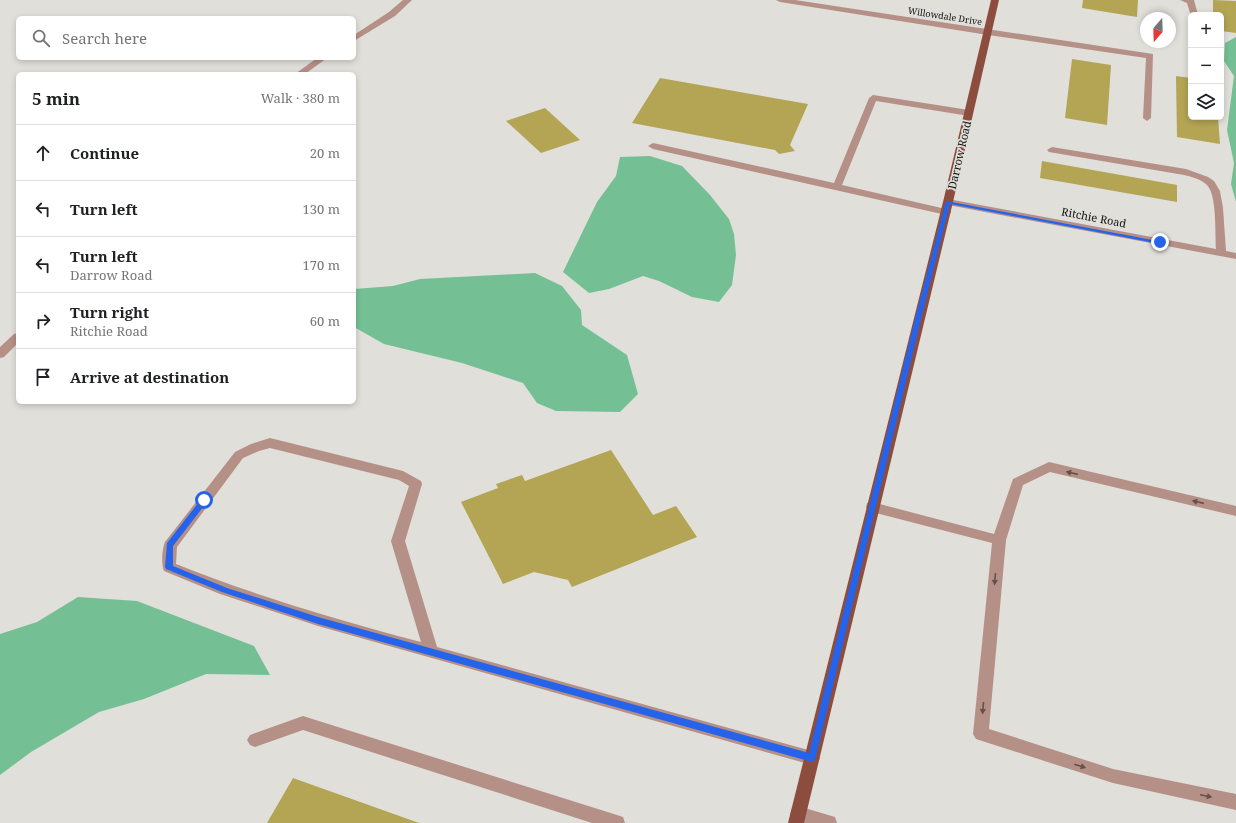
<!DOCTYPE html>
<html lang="en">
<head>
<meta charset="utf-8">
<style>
	:root { --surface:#fff; --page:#f2f2f2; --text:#202124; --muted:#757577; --line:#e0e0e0 }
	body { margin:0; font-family:"Noto Serif",serif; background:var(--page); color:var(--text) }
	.controls { position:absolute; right:12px; top:12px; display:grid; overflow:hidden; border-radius:6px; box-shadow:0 2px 6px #0003 }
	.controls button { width:36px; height:36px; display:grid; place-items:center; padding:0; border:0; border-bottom:1px solid var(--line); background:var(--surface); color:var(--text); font:20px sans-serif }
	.compass { position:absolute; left:1140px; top:12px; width:36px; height:36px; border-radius:50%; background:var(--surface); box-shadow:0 2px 6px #0003; rotate:199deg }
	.stop { position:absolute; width:12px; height:12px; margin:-9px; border:3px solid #2563eb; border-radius:50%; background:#fff }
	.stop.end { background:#2563eb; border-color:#fff; box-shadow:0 1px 4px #0008 }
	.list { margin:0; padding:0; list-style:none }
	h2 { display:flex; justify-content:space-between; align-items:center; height:52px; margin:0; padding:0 16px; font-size:17px }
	h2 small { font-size:13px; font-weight:400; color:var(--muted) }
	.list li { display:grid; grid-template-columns:26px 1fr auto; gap:12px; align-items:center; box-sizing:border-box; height:56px; padding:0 16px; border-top:1px solid var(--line) }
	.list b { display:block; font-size:15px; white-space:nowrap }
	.list p { margin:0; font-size:13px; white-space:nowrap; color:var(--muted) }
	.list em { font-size:13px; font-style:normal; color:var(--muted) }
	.icon { flex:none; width:22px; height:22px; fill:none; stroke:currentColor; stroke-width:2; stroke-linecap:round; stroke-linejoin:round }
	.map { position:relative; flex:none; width:1236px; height:823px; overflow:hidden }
	.search { position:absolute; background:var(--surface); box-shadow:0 2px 6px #0003; left:16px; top:16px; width:340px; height:44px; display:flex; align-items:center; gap:10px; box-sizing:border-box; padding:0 14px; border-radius:6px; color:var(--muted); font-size:15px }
	.panel { position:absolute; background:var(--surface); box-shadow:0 2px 6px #0003; left:16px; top:72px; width:340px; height:332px; border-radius:6px }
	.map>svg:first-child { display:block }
</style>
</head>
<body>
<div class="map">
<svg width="1236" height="823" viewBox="0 0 1236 823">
	<rect width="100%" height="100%" fill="#e0dfda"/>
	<g fill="#74c094">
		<path d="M1236,37V202L1231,184L1234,163L1227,130L1234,76L1224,61L1225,43Z"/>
		<path d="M650,156L682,166L710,195L729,219L734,234L736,255L732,285L719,302L692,297L659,281L643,276L609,289L589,293L563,272L597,202L616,176L620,157Z"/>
		<path d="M535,273L562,286L581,310L582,325L627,355L638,394L620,412L556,411L537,403L523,383L462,363L384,344L354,327V289L393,286L420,279Z"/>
		<path d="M78,597L137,601L254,646L270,675L206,674L144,699L99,712L31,752L0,775V634L37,622Z"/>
	</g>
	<g fill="#b3a554">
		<path d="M1083,0H1138L1137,17L1082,8Z"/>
		<path d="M1213,0L1236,1V33L1221,31V15H1213Z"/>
		<path d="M1072,59L1111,65L1107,125L1065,118Z"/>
		<path d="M1176,76L1191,78V117H1218L1220,144L1177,137Z"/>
		<path d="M660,78L808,104L790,145L795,151L779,154L775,150L632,123Z"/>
		<path d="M545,108L580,140L541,153L506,121Z"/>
		<path d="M1042,161L1177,185V202L1040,178Z"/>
		<path d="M611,450L653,515L676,506L697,537L572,587L568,580L534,572L503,584L461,502L498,488L496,484L522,475L525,481Z"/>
		<path d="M293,778L419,823H267Z"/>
	</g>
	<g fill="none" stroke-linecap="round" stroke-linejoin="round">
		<g fill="#b59087" fill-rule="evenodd">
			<path d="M403,0H412L395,16L354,41V35L389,12Z"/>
			<path d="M776,0H795L1153,54L1151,118L1147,121L1143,118L1146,58L988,35L780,2Z"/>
			<path d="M1180,0H1194L1198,15L1191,16L1187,3Z"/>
			<path d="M317,58H327L305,74H295Z"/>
			<path d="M873,95L969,110L973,113L969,116L876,101L842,185L950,210L951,212L950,214L946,215L653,149L648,146L653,143L834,183L869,98Z"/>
			<path d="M1052,147L1186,169L1208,177L1214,181L1220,191L1223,208L1226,251L1236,253V259L948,205L943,202L948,199L1216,249C1215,234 1217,195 1207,185C1201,179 1192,177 1184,175L1049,152L1047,150Z"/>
			<path d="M18,333V343L4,357L0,358V347L14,334Z"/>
			<path d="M270,438L403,471L421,481L422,484L405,541L437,647L812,751L818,753L820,758L818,763L812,765L318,626L220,594L164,571C161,564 162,549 165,542L235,452L251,444ZM270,448L399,480L409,486L391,541L421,642C338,620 256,596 176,564L177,547L243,458L259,451Z"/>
			<path d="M1049,462L1236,506V516L1050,472L1023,485L1006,540L989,729L1113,769L1236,794V810L1113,783L976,739L973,734L992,543L872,512L867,511L866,507L867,503L872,502L994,534L1013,479Z"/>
			<path d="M303,716L617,815L623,817L625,823H592L303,730L255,747L250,745L247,740L250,735Z"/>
			<path d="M798,806L835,817L837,823H802L792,820L790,814L792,808Z"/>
		</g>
		<path fill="#8c4d3f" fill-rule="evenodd" d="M991,0H999L953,202L804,823H788L943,202Z"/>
	</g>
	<defs><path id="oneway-solid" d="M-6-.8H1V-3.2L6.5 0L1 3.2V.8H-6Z"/></defs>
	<g fill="#64504c">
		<use href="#oneway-solid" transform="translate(1072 473) rotate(-167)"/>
		<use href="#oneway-solid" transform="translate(1198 502) rotate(-167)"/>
		<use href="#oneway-solid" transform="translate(995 579) rotate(95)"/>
		<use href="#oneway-solid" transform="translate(983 708) rotate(95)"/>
		<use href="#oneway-solid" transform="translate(1080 766) rotate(18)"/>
		<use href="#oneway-solid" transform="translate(1206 796) rotate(12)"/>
	</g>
	<path fill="#2563eb" d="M946,201L1163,242L1160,244L950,204L920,323L815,760L812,762L318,624L222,592L166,569L165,567L167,543L202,498H207V502L173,546V566L227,588L318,617L809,753L914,323Z"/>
	<g text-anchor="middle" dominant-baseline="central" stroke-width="3.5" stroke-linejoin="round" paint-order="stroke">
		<g font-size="9" fill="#121110" stroke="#e0dfda">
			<text transform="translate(945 16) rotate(9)">Willowdale Drive</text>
		</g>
		<g font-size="11" fill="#121110" stroke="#e0dfda">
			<text transform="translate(959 155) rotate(-77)">Darrow Road</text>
			<text transform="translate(1094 217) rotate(11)">Ritchie Road</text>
		</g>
	</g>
</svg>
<div class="controls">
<button>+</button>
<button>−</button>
<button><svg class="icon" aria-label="layers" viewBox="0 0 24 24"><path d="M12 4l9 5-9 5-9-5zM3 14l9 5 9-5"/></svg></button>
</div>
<svg class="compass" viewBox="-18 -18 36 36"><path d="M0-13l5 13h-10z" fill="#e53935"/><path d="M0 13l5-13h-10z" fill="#757577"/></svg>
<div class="stop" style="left:204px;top:500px"></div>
<div class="stop end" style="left:1160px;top:242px"></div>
<div class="search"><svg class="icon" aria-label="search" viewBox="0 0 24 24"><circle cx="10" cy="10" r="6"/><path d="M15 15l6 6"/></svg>Search here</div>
<section class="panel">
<h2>5 min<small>Walk · 380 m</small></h2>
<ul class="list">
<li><svg class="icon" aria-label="ahead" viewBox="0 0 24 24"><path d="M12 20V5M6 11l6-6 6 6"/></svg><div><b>Continue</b></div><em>20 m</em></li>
<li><svg class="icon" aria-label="left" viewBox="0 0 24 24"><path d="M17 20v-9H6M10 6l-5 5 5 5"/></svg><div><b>Turn left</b></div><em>130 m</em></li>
<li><svg class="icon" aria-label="left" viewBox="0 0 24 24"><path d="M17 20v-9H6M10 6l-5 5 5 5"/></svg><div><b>Turn left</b><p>Darrow Road</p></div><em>170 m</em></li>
<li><svg class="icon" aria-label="right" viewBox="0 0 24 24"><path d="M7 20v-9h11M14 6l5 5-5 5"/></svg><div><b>Turn right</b><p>Ritchie Road</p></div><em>60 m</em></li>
<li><svg class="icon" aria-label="arrive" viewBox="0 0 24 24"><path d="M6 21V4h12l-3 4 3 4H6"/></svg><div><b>Arrive at destination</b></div></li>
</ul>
</section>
</div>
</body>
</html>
